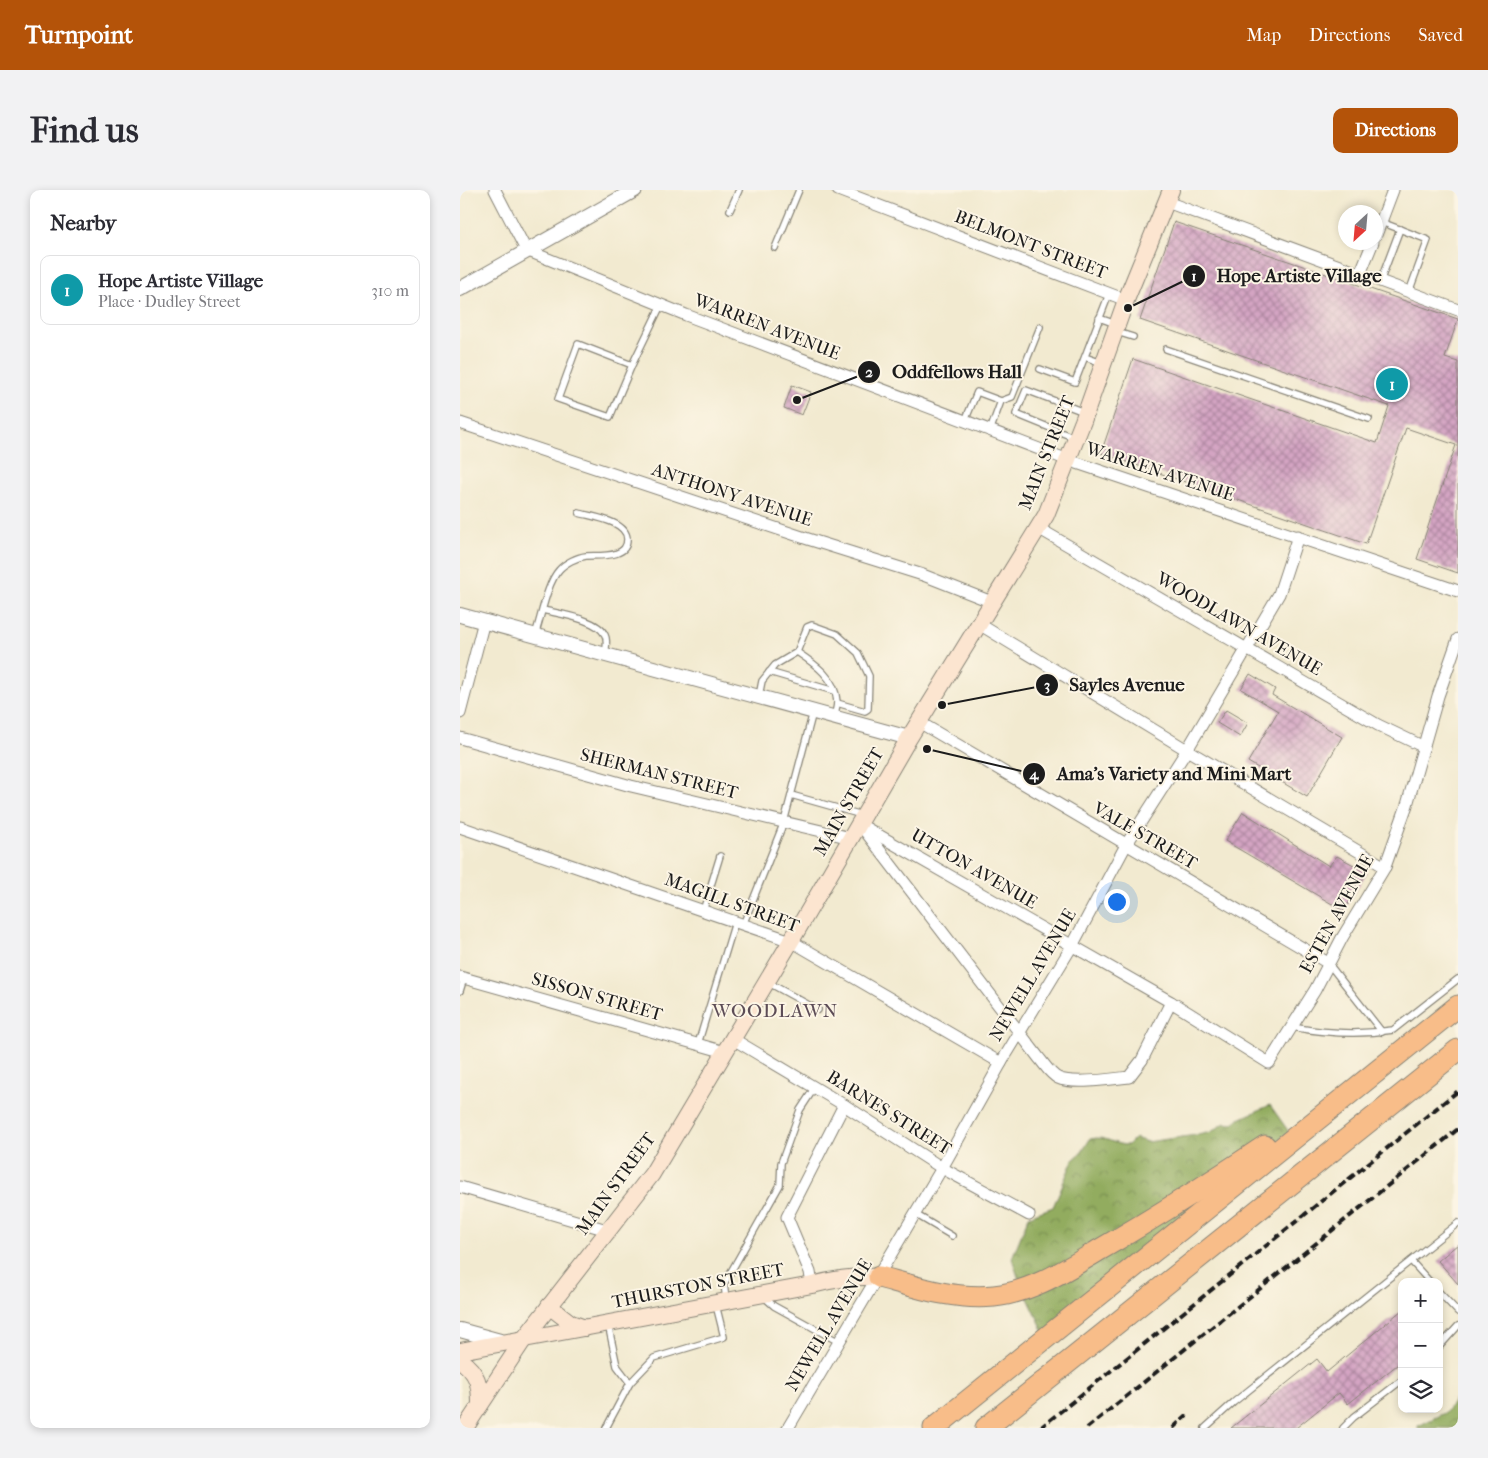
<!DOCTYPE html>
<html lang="en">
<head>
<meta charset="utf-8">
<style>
	:root { --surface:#fff; --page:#f2f2f3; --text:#2b2b33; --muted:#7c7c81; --line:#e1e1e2; --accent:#b45309 }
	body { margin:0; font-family:"IM FELL French Canon",serif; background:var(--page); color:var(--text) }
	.controls { position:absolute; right:15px; bottom:15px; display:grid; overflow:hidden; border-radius:10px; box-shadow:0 2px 8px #0003 }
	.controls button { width:45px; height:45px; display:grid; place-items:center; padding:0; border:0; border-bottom:1px solid var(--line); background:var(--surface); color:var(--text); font:25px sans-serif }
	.compass { position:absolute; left:878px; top:15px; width:45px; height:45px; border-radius:50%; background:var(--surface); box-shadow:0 2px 8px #0003; rotate:206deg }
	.you { position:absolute; left:656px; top:711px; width:18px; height:18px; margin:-12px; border:4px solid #fff; border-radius:50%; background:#1a73e8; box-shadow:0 0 0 8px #1a73e833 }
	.badge { display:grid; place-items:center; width:32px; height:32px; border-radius:50%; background:var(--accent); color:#fff; font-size:16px; font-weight:700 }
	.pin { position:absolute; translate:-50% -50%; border:2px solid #fff; box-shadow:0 1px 5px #0006 }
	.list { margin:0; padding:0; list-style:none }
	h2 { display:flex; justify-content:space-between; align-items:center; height:65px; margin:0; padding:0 20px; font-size:21px }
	h2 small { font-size:16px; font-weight:400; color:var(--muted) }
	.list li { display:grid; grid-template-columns:32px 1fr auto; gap:15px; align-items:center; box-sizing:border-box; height:70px; margin:0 10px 10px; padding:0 10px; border:1px solid var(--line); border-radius:10px }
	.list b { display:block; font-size:19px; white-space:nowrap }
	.list p { margin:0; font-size:16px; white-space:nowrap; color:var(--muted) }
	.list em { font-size:16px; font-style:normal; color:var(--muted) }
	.icon { flex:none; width:28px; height:28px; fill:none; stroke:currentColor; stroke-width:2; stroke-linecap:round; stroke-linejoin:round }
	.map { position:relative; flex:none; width:998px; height:1238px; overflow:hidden; border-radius:10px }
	header { display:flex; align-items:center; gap:30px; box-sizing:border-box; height:70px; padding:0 25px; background:var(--accent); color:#fff }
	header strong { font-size:24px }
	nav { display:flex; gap:28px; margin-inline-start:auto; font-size:18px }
	.intro { display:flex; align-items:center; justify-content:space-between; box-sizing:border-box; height:120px; padding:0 30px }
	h1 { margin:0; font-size:35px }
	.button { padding:12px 22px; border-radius:10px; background:var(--accent); color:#fff; font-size:18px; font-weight:700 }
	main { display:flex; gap:30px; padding:0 30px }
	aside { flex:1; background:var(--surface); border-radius:10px; box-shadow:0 2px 8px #0003 }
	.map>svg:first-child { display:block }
</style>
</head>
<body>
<header>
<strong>Turnpoint</strong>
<nav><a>Map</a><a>Directions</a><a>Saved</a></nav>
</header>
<div class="intro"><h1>Find us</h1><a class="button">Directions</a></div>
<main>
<aside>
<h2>Nearby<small></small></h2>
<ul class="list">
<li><span class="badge" style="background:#0f9aa8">1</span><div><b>Hope Artiste Village</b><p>Place · Dudley Street</p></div><em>310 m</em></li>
</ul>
</aside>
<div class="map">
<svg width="998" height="1238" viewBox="0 0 998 1238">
	<defs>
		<pattern id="forest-crowns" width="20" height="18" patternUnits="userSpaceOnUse" patternTransform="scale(1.25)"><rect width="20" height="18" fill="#92ac5f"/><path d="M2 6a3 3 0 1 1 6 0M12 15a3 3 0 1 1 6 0" fill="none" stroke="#768b4e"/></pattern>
		<pattern id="building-cross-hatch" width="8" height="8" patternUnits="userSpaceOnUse" patternTransform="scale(1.25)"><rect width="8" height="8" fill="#d4a4c3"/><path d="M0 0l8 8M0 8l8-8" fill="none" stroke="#ab859e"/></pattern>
	</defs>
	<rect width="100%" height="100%" fill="#fcf5e5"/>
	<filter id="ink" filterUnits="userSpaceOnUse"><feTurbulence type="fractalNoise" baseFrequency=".02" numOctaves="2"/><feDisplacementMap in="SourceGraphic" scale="10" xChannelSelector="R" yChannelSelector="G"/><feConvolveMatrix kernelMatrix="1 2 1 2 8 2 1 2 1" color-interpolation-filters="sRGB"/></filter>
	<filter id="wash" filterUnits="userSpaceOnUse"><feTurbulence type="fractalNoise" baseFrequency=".0096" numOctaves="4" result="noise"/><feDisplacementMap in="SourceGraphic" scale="20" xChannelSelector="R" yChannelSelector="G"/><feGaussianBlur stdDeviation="1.12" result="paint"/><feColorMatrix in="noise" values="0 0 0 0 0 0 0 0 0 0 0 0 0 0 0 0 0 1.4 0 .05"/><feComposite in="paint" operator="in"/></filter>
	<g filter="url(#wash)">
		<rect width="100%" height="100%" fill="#f2ead0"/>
		<g fill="url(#forest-crowns)" stroke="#57643e">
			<path d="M810,915L829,942L586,1146L565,1102L562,1100L552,1068L569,1026L593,1017L613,970L622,962L630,949C648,945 651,955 668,955L675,948L687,952L743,944L751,942L765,933L772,934L777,930Z"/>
			<path d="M998,1205V1238H958V1236L986,1222Z"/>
		</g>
		<g id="blocks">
			<g fill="url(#building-cross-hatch)">
				<path d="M714,32L998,129L985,168L998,172V383L957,369L996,255L946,238L906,354L641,263L673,169L917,253L929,216L680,130Z"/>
				<path d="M332,195L351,202L342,225L324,218Z"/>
				<path d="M790,484L815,499L812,505L882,547L847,607L788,572L818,521L781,499Z"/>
				<path d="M766,520L788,533L780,547L757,533Z"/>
				<path d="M783,622L869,676L877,666L907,682L884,721L765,651Z"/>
				<path d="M998,1054V1094L978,1071Z"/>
				<path d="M942,1120V1171L888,1214L879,1203L836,1238H771L857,1169L867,1182Z"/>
			</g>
		</g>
	</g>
	<g filter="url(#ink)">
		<use href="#blocks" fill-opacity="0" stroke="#878376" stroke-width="1"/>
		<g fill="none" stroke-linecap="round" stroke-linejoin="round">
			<g stroke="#878376" stroke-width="8">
				<g id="service">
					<path d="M270,20L279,0"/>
					<path d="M921,32L968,50L949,102"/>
					<path d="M315,58L339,0"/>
					<path d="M920,92L940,39"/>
					<path d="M639,128L656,134"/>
					<path d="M657,142L673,147"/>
					<path d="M706,159L909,229"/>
					<path d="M625,167L642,173"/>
					<path d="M172,175L150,227L98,209L118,154L172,175L201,115"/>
					<path d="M580,179L615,192L649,104"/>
					<path d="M505,231L517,202L541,211L552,207L580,137"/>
					<path d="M530,241L541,211"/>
					<path d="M615,248L556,224L566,200L624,222"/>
					<path d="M83,420C99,424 138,429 145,445C148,451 146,458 145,465"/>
					<path d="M75,445C81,428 87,393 99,380C105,373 117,367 126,366C138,365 168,369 167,349C167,331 133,327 119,323"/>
					<path d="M337,462C355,474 376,488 377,512C377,517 375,523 374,528"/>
					<path d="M309,482L374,501"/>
					<path d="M299,506L302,491L315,475L337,462L347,437L352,435L377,444L398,463L409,486L408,519L405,521L377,513"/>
					<path d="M331,605L402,625"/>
					<path d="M243,721L260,666"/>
					<path d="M283,735L324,632L353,522"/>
					<path d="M868,773L922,842"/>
					<path d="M309,793L358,820"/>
					<path d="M0,801L4,788"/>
					<path d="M832,837C864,843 901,845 933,840L998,789"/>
					<path d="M238,854L275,732"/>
					<path d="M455,1024L492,1046"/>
					<path d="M951,1071L970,1092"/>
					<path d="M979,1102L998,1122"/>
					<path d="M304,1107L314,1116L379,1152"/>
					<path d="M266,1109L264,1094L320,995L321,973L340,920L355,897"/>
					<path d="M979,1157L998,1136"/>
					<path d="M170,1193L194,1168L264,1147L256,1115"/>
					<path d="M146,1238L170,1193L157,1176L148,1134"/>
					<path d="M745,1238L774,1212L998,1033"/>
					<path d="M883,1238L894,1227L942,1190"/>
				</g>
			</g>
			<g stroke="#878376" stroke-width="13">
				<g id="minor">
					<path d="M35,0L66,60L226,125L608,270L998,401"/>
					<path d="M378,0L666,110"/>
					<path d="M707,12L998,120"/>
					<path d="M916,45L933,0"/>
					<path d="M900,84L913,52"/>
					<path d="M0,233L348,349L463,385L532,412"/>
					<path d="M578,338L918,535L964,557"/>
					<path d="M519,434L727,560L925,677"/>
					<path d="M0,523L24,431"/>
					<path d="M459,532L868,773"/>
					<path d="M0,548L171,596L391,648"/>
					<path d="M399,634L711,812L809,873L855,800L882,748L925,677L947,615L978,506L998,449"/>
					<path d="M0,637L331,751L541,873"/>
					<path d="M402,637L579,868C585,875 590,884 598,888C613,895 653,889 669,887L682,870L711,812"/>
					<path d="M0,787L265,862"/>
					<path d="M273,849L384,915L482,978L569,1025"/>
					<path d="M0,997L147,1040"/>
					<path d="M352,1095L350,1082L327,1027L384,915"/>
					<path d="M328,1238L482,978L541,873L612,756L666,655L727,560L819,404L838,346"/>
				</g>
			</g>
			<g stroke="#878376" stroke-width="16">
				<g id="tertiary">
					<path d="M0,99L175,0"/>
					<path d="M0,425L449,548"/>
					<path d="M0,1140L44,1152"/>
				</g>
			</g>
			<g stroke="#878376" stroke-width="18">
				<g id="secondary">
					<path d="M89,1116L111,1133L125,1138"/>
					<path d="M0,1161L352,1095C375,1089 395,1086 419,1087"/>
					<path d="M0,1170C18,1183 20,1194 20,1215"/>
					<path d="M5,1238L64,1149L192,984L331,751L449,548L586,325L623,231L666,110L711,0"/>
				</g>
			</g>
			<g stroke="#878376" stroke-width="23">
				<g id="motorway">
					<path d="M419,1087C456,1097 494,1110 534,1106C573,1102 607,1079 641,1059C696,1027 751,992 805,956"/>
					<path d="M474,1238L998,816"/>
					<path d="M526,1238L998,860"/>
				</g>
			</g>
			<use href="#service" stroke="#fff" stroke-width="5.5"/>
			<use href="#minor" stroke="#fff" stroke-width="11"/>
			<use href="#tertiary" stroke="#fff" stroke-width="14"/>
			<use href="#secondary" stroke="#fce5d0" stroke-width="16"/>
			<use href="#motorway" stroke="#f8bd89" stroke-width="21"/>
			<g stroke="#1c1c1c" stroke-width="4" stroke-dasharray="8 4" stroke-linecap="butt">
				<path d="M580,1238L998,901"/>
				<path d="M627,1238L998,939"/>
				<path d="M713,1238L727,1225"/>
			</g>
		</g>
	</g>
	<g text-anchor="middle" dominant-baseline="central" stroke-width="4" stroke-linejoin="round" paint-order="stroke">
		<g font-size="18" fill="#1c1c1c" stroke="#fcf5e5">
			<text transform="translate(571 55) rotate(21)">BELMONT STREET</text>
			<text transform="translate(307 137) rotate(21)">WARREN AVENUE</text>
			<text transform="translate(587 263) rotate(-68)">MAIN STREET</text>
			<text transform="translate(700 282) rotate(18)">WARREN AVENUE</text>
			<text transform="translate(272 305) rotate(18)">ANTHONY AVENUE</text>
			<text transform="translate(779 434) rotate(30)">WOODLAWN AVENUE</text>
			<text transform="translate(199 584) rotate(14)">SHERMAN STREET</text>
			<text transform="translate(389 612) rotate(-60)">MAIN STREET</text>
			<text transform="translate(685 646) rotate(30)">VALE STREET</text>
			<text transform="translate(514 679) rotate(30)">UTTON AVENUE</text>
			<text transform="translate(272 713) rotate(20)">MAGILL STREET</text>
			<text transform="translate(877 724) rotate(-61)">ESTEN AVENUE</text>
			<text transform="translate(573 785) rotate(-59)">NEWELL AVENUE</text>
			<text transform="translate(137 807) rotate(16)">SISSON STREET</text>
			<text transform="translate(429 923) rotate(32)">BARNES STREET</text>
			<text transform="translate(156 994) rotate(-54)">MAIN STREET</text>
			<text transform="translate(238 1096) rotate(-11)">THURSTON STREET</text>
			<text transform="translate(369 1135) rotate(-59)">NEWELL AVENUE</text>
		</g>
		<g font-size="19" letter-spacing="1" fill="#5c4c56" stroke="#fcf5e5">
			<text x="315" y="821">WOODLAWN</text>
		</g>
	</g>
	<path fill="none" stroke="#1c1c1c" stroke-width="2" d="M668 118L734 86M337 210L409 182M482 515L587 495M467 559L574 584"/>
	<g fill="#1c1c1c" stroke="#fcf5e5" stroke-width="2">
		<circle cx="668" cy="118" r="5"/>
		<circle cx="337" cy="210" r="5"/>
		<circle cx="482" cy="515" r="5"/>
		<circle cx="467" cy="559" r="5"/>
		<circle cx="734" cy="86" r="12"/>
		<circle cx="409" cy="182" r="12"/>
		<circle cx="587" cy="495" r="12"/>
		<circle cx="574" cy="584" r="12"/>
	</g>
	<g font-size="15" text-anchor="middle" font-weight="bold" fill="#fff">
		<text x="734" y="91">1</text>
		<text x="409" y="187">2</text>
		<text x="587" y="500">3</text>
		<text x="574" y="589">4</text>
	</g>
	<g font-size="19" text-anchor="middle" font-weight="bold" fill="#1c1c1c" stroke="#fcf5e5" stroke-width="4" stroke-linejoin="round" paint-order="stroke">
		<text x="839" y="92">Hope Artiste Village</text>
		<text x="497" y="188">Oddfellows Hall</text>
		<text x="667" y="501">Sayles Avenue</text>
		<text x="714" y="590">Ama's Variety and Mini Mart</text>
	</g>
</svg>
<div class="controls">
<button>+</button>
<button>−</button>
<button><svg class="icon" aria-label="layers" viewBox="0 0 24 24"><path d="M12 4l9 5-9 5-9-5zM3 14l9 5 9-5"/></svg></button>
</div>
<svg class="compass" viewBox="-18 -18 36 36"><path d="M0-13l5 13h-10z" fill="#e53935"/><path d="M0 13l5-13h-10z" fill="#7c7c81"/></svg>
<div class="you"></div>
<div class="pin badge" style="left:932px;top:194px;background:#0f9aa8">1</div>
</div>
</main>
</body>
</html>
